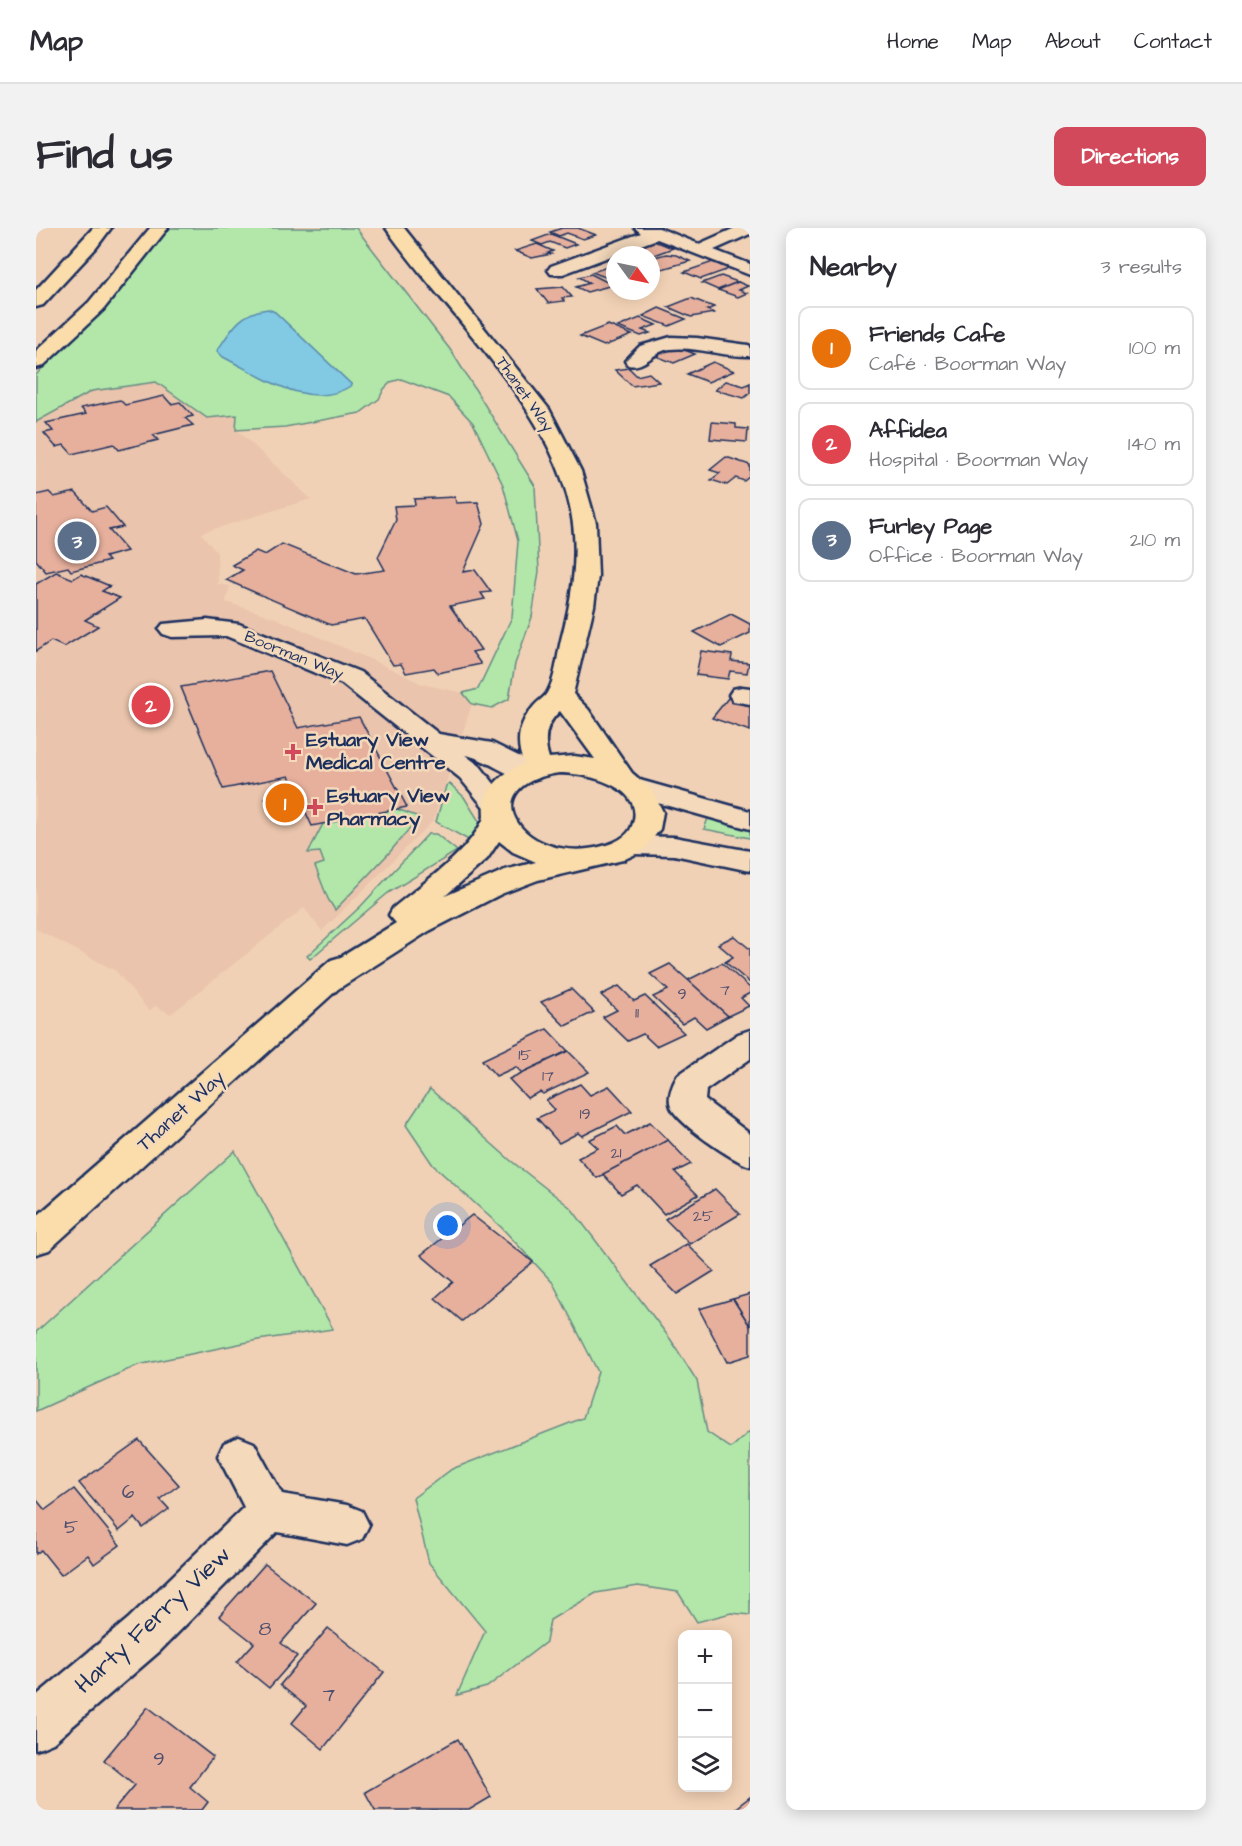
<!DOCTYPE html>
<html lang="en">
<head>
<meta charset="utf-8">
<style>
	:root { --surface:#fff; --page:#f2f2f3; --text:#2b2b33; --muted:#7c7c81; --line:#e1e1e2; --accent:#d1495b }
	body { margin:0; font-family:"Architects Daughter",sans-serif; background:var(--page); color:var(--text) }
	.controls { position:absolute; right:18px; bottom:18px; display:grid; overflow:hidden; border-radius:12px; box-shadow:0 3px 15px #0003 }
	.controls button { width:54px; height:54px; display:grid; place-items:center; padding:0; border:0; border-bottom:2px solid var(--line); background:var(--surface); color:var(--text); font:30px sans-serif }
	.compass { position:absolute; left:570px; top:18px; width:54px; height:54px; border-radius:50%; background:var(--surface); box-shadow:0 3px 15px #0003; rotate:123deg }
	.you { position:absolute; left:412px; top:998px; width:21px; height:21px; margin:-15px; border:4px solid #fff; border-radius:50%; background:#1a73e8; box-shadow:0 0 0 9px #1a73e833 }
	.badge { display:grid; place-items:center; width:39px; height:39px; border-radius:50%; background:var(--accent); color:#fff; font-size:20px; font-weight:700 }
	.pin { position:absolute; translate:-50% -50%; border:3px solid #fff; box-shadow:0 2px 6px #0006 }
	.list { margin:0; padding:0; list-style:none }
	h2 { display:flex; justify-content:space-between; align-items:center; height:78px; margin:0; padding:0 24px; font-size:26px }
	h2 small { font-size:20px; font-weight:400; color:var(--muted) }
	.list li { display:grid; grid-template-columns:39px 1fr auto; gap:18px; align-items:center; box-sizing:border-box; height:84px; margin:0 12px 12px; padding:0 12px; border:2px solid var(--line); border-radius:12px }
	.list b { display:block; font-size:22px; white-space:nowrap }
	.list p { margin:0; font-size:20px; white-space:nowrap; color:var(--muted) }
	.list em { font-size:20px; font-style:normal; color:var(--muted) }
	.icon { flex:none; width:33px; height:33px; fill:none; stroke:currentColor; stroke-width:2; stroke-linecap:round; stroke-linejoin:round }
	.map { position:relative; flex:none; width:714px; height:1582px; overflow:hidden; border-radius:12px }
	header { display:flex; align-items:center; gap:36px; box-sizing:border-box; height:84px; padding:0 30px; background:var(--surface); border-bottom:2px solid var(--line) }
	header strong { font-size:28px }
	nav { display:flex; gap:33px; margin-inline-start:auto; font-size:21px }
	.intro { display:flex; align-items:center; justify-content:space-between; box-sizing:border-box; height:144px; padding:0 36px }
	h1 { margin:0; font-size:42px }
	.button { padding:15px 27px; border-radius:12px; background:var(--accent); color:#fff; font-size:21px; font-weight:700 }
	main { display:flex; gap:36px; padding:0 36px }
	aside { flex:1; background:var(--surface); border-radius:12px; box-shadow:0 3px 15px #0003 }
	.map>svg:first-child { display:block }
</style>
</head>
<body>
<header>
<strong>Map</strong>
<nav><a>Home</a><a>Map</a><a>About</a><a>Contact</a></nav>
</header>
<div class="intro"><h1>Find us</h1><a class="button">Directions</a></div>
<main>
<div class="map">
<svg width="714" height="1582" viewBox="0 0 714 1582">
	<rect width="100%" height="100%" fill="#f1d1b5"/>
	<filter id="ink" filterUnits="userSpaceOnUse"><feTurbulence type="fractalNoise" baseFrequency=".0167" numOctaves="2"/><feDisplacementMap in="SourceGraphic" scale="12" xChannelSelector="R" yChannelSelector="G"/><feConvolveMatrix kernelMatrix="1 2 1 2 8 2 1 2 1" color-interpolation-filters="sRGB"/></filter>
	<g filter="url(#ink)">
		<path fill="#eac4ac" d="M120,154L171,190L201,187V202L275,271L165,305L181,325L182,356L194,358L190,374L237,389L343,435L386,456L427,465L436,476L397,593L286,703L268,680L135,786L119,778L113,783L80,743L0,701V194L56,163Z"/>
		<g fill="#b2e7a9" stroke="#668b84" stroke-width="1.5">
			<path d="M130,0H320L416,124L499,258L503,343L496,389L479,436L473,471L456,480L436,476L427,465L442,461L476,389L482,313L467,257L437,195L413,169L365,151L355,154L348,161L343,171L324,185L249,199L200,202L201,187L171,190L120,154L56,163L0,194V147Z"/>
			<path d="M413,555L428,569L446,598L436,614L400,594L410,558Z"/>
			<path d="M361,581L383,589L353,625L299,682L292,671L279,638L288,635L284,624L272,625L287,596Z"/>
			<path d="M673,588L714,600V610L668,601Z"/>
			<path d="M392,606H400L421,623L352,665L274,731L271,728L325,678Z"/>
			<path d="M394,861L474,932L535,980L635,1112L661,1153L671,1204L695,1220L714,1203V1387L695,1385L661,1394L642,1364L602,1358L560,1365L514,1392L510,1414L451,1459L421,1467L449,1403L393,1335L377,1270L416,1241L547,1190L562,1144L517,1055L466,1000L397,937L370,897Z"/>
			<path d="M199,923L297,1101L222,1112L102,1137L0,1183V1104Z"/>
		</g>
		<path fill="#82c9e3" stroke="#598bae" stroke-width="1.5" d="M232,81L239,84L316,157C275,185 225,148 187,129L181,123C195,102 204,84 232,81Z"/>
		<g fill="#e7b09d" stroke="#1b2f5e" stroke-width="1.5">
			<path d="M526,0H542L560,7L547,11L531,5L523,8L514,4Z"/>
			<path d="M515,6L540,16L529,20L514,14L506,17L496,13Z"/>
			<path d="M617,13L637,20L615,28L587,27L593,25L588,23Z"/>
			<path d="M501,16L517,23L512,25L515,26L496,30L479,23Z"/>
			<path d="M630,26L640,27L654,33L626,41L616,37L623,35L615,30Z"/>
			<path d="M677,34L693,41L665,51L648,44Z"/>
			<path d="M571,39L579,42V53L556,44Z"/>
			<path d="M555,46L577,57L551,64L540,59L554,55L543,49Z"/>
			<path d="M685,48L702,54L682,62L666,55Z"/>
			<path d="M702,54L712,58L703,62L711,65L702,69L682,62Z"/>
			<path d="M527,59L536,69L526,70L528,73L512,75L501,61Z"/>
			<path d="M655,70L678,79L671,82L678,85L655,89L632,79Z"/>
			<path d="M623,80L650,91L633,98L607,88Z"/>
			<path d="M604,90L620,97L606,102L614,105L605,108L582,99Z"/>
			<path d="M572,97L596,107L568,118L544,108Z"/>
			<path d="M638,118L659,126L638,135L617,127Z"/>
			<path d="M677,134L698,143L672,154L651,146Z"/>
			<path d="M593,140L601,148L613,145L623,154L596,158L579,142Z"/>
			<path d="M690,153L708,158L714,155V165L708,170L679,162Z"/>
			<path d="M128,168L135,176L144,174L157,188L149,190L157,197L117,207L122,212L83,222L78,216L36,226L28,217L20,219L8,205L17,203L10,195L50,186L45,180L84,172L89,177Z"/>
			<path d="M676,194L700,196V200L712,201L711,214L674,211Z"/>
			<path d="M690,229L714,237V248L708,253L700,250L691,257L675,252L684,245L674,242Z"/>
			<path d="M13,264L18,269L39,264L56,283L70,279L87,299L73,302L91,323L69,329L73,333L35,343L32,339L10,344L0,332V267Z"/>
			<path d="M419,269L420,275L442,274L448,296L427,344L439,342L455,364L445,365L449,371L414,378L445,422L436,424L445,436L402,445L398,440L370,445L365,436L357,437L329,391L295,397L190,352L207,342L196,337L220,323L229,327L246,316L320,346L349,342L342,329L360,292L358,278L379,277L378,271Z"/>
			<path d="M20,344L37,351L45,346L74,358L66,363L84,370L49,392L62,398L28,419L15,413L0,423V356Z"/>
			<path d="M695,386L714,396V405L685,419L658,404Z"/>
			<path d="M665,423L696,427L695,433L713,435L711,445L694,443L692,451L660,447Z"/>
			<path d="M234,443L262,500L323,489L371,579L276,598L253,548L187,561L145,459Z"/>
			<path d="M693,469L714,476V503L676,490Z"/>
			<path d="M261,564L268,580L236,586L229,571Z"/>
			<path d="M698,708L714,721V755L689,734L697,729L682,716Z"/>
			<path d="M686,735L714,760V765L705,770L713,778L692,788L652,752Z"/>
			<path d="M634,736L652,752L692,788L670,800L658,789L646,796L617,769L632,762L614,746Z"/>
			<path d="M583,758L598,773L609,768L648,805L620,818L607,806L592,813L567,789L581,782L565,767Z"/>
			<path d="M535,761L558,784L529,798L505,774Z"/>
			<path d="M511,801L532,823L486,845L480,839L460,848L446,832Z"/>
			<path d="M532,823L553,844L507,866L504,864L491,870L473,851Z"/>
			<path d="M544,856L554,867L573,858L596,883L546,908L542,905L523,915L501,890L519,882L510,872Z"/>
			<path d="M614,894L632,912L561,950L542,930L562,920L553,912L581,898L589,907Z"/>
			<path d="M632,912L655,936L639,944L662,967L628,986L601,957L585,966L567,946Z"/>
			<path d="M679,961L704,986L654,1016L629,991Z"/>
			<path d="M436,987L497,1034L426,1093L399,1070L417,1054L385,1027Z"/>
			<path d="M651,1016L678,1043L641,1066L614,1038Z"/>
			<path d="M714,1066V1098L697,1071Z"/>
			<path d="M697,1071L714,1098V1127L691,1134L663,1081Z"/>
			<path d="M103,1212L143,1257L124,1271L133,1281L107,1300L99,1290L83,1303L43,1255Z"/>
			<path d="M38,1261L84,1317L58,1336L52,1327L25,1347L5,1322L0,1326V1271L9,1282Z"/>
			<path d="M229,1336L280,1375L245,1415L261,1428L233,1460L201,1434L218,1415L183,1388Z"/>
			<path d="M292,1400L348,1444L287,1521L256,1495L270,1478L244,1457Z"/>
			<path d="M112,1479L177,1529L154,1559L172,1574L166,1582H78L99,1557L68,1532Z"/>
			<path d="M422,1511L455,1569L433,1582H339L329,1564Z"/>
			<path d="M714,1569V1582H697Z"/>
		</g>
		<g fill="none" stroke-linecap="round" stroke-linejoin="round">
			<g stroke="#1b2f5e" stroke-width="5">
				<g id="minor">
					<path d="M599,0H623L663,16L699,0H714V6L678,22L714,36V47L621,11L527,46H515L512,42L515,38L605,5Z"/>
					<path d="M635,109L661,110L712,117L714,118V128C687,129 661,118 634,121C617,123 609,141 592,137L589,133L604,118Z"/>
					<path d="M171,392L203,396L324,444L403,506L456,515L503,538L507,544L503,550C477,557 455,531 429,527L444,538L475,577L471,583L461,586L451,583L424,550L306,456L190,408L136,409L127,406L123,401L127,396Z"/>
					<path d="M706,459L714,460V476L697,473L693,467L697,461Z"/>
					<path d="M600,551L714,583V601L590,566L586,560L590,554Z"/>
					<path d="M596,608L638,609L714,623V643L638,627L596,626L586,624L581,617L586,610Z"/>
					<path d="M714,802V831L670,862L669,872L714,906V938C696,932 642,896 635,879C631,869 637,855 642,847L702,806Z"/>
					<path d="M203,1209L218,1215L246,1266L311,1277L326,1283L333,1297L326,1311L311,1317L241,1304L124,1423L17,1515L0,1522V1468L92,1391L208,1279L182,1228L188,1215Z"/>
				</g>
			</g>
			<g stroke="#1b2f5e" stroke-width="5">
				<path id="primary" d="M350,0H368L513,181L545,243L560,295L562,348L558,378L537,466L552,481L596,545L616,562L627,584L624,601L608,622L587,632L502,652L465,666L393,703L302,761L13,1022L0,1026V989L295,732L305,729L360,695L353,687L357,680C386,656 431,626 447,592C449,588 447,583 448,578C450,559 470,542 488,536C479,514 482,496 498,478C502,473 508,470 511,465C520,450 521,429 525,412C535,374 542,335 537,296C523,185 412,89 350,0ZM524,483L559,531L538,528L513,530C507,512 509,496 524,483ZM523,545C549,545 612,558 596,598C592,609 578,615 567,618C490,640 431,558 523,545ZM463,613L477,624L500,634L469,642L409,668L451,631Z"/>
			</g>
			<g stroke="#1b2f5e" stroke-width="5">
				<g id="trunk">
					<path d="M57,0H75L60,20L7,77L0,79V62Z"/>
					<path d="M114,0H132L67,82L7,138L0,140V123L53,74Z"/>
				</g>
			</g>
			<use href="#minor" fill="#f4d9bb" fill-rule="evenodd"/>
			<use href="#primary" fill="#faddab" fill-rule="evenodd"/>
			<use href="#trunk" fill="#faddab" fill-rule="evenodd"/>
		</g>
	</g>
	<g fill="#d1495b" stroke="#f4d9bb" stroke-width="2">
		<path d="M254 515h6v6h6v6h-6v6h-6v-6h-6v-6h6z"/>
		<path d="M276 570h6v6h6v6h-6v6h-6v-6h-6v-6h6z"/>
	</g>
	<g text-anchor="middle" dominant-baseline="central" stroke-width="5" stroke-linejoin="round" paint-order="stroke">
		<g font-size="16" fill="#1b2f5e" stroke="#f4d9bb">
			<text transform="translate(489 166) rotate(55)">Thanet Way</text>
			<text transform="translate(258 427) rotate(22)">Boorman Way</text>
		</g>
		<g font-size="16" fill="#4e4f6e">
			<text x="689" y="762">7</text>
			<text x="646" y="766">9</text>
			<text x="601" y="785">11</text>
			<text x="489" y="827">15</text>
			<text x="512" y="848">17</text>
			<text x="549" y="886">19</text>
			<text x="580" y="925">21</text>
			<text x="667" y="988">25</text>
		</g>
		<g font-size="20" font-weight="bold" fill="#1b2f5e" stroke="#f4d9bb" text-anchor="start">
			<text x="270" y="512">Estuary View<tspan x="270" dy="23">Medical Centre</tspan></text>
			<text x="291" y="568">Estuary View<tspan x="291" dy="23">Pharmacy</tspan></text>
		</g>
		<g font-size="20" fill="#1b2f5e" stroke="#f4d9bb">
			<text transform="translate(145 883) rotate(-42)">Thanet Way</text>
		</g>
		<g font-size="20" fill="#4e4f6e">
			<text x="92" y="1264">6</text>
			<text x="35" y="1299">5</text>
			<text x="229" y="1401">8</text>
			<text x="293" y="1467">7</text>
			<text x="123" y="1531">9</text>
		</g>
		<g font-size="24" fill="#1b2f5e" stroke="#f4d9bb">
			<text transform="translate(117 1392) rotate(-43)">Harty Ferry View</text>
		</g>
	</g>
</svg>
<div class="controls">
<button>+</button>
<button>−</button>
<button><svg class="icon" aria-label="layers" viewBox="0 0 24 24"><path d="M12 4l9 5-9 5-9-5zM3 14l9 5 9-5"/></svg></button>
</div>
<svg class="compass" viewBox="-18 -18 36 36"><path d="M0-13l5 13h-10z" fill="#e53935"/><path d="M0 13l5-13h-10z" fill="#7c7c81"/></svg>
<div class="you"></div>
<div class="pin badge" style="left:249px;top:575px;background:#e8710a">1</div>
<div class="pin badge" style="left:115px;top:477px;background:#e0444e">2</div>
<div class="pin badge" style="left:41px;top:313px;background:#5c6f8a">3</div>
</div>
<aside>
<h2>Nearby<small>3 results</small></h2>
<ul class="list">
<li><span class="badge" style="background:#e8710a">1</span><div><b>Friends Cafe</b><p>Café · Boorman Way</p></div><em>100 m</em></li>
<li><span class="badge" style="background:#e0444e">2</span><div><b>Affidea</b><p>Hospital · Boorman Way</p></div><em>140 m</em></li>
<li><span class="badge" style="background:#5c6f8a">3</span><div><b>Furley Page</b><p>Office · Boorman Way</p></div><em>210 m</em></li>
</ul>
</aside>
</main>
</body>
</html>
